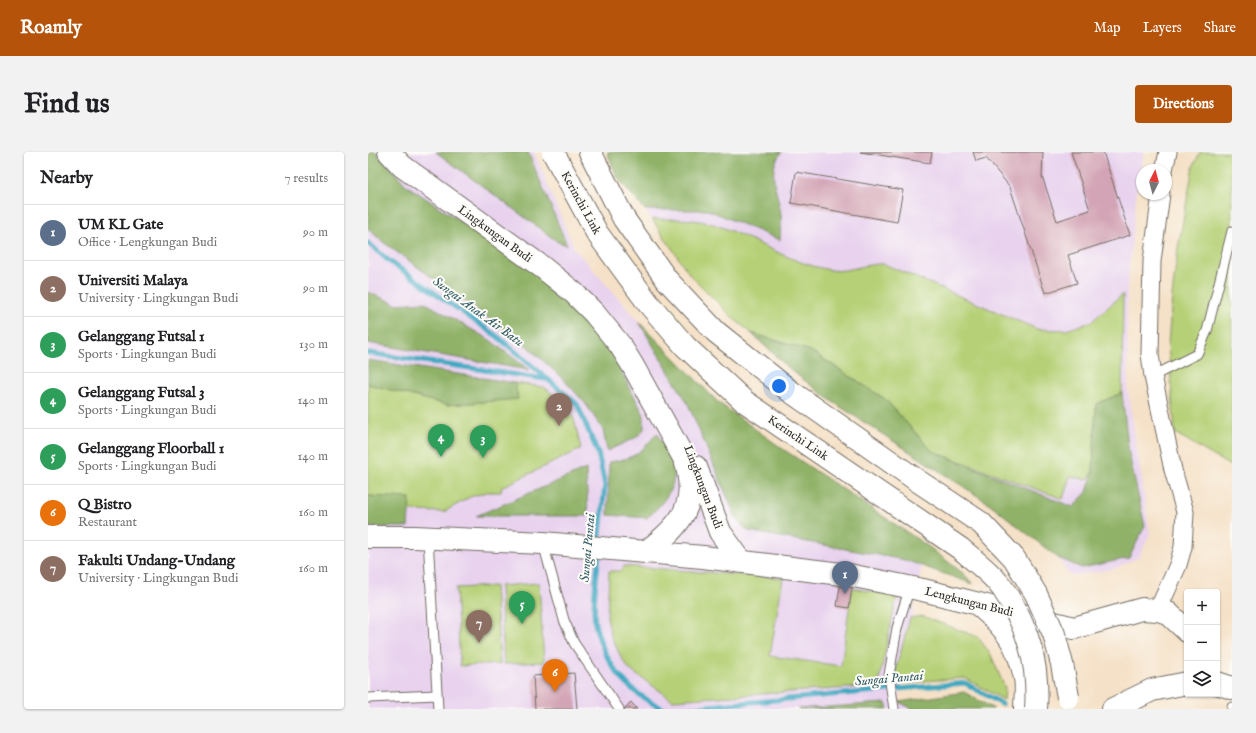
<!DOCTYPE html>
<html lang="en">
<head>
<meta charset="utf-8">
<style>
	:root { --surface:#fff; --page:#f2f2f2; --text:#202124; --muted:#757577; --line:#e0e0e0; --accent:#b45309 }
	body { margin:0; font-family:"IM FELL English",serif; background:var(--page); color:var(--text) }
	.controls { position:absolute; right:12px; bottom:12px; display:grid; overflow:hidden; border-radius:4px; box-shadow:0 1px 3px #0004 }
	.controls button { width:36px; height:36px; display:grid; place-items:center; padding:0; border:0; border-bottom:1px solid var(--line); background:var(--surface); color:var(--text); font:20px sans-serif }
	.compass { position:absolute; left:768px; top:12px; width:36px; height:36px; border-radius:50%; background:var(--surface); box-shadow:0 1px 3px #0004; rotate:6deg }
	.you { position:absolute; left:411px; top:234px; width:14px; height:14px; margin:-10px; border:3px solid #fff; border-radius:50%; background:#1a73e8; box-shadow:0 0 0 6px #1a73e833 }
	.badge { display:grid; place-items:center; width:26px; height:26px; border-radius:50%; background:var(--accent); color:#fff; font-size:13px; font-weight:700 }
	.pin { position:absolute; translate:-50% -33px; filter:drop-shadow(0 1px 2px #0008) }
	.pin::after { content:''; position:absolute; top:21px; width:14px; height:12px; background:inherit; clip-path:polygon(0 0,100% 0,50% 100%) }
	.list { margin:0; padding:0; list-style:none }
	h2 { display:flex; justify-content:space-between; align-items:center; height:52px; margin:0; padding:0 16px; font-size:17px }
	h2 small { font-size:13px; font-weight:400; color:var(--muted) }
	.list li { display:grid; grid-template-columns:26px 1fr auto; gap:12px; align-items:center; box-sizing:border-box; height:56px; padding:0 16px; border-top:1px solid var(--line) }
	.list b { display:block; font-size:15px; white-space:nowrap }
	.list p { margin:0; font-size:13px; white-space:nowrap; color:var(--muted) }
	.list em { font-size:13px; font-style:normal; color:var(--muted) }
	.icon { flex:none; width:22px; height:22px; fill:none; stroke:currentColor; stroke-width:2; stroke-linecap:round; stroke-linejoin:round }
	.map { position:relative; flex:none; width:864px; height:557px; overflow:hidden; border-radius:4px }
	header { display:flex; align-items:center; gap:24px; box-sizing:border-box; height:56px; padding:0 20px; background:var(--accent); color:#fff }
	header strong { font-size:19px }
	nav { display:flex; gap:22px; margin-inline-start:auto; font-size:14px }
	.intro { display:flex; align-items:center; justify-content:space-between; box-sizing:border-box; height:96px; padding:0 24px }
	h1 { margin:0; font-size:28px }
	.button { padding:10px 18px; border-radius:4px; background:var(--accent); color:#fff; font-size:14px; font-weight:700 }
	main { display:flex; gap:24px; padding:0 24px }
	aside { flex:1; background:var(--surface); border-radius:4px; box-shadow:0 1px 3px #0004 }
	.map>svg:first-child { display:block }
</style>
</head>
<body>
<header>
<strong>Roamly</strong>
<nav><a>Map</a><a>Layers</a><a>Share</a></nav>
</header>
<div class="intro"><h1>Find us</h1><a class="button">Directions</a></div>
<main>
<aside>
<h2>Nearby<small>7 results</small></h2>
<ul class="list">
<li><span class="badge" style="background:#5c6f8a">1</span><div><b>UM KL Gate</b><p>Office · Lengkungan Budi</p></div><em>90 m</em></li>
<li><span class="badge" style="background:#8d6e63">2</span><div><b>Universiti Malaya</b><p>University · Lingkungan Budi</p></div><em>90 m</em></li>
<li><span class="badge" style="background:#2e9e5b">3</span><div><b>Gelanggang Futsal 1</b><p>Sports · Lingkungan Budi</p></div><em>130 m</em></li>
<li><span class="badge" style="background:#2e9e5b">4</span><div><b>Gelanggang Futsal 3</b><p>Sports · Lingkungan Budi</p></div><em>140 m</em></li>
<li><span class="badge" style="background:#2e9e5b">5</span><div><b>Gelanggang Floorball 1</b><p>Sports · Lingkungan Budi</p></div><em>140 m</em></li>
<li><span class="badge" style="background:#e8710a">6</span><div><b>Q Bistro</b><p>Restaurant</p></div><em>160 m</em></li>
<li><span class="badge" style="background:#8d6e63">7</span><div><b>Fakulti Undang-Undang</b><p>University · Lingkungan Budi</p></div><em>160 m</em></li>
</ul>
</aside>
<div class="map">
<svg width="864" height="557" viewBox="0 0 864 557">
	<rect width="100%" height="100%" fill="#fdfcf7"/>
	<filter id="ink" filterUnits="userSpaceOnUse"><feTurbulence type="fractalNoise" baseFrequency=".025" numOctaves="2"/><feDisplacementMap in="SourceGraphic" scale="8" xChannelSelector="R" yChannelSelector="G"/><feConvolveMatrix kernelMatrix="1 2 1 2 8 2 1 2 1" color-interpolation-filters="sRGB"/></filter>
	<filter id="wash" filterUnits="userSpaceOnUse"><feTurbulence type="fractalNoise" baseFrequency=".012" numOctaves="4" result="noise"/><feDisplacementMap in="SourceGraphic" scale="16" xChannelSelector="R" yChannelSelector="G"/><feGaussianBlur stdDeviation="0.9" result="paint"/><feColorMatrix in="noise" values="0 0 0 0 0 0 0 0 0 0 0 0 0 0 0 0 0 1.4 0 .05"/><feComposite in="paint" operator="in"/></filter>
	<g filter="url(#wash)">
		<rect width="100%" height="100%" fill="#f5e1c7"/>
		<g fill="#e8d2ee">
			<path d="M0,0H166L206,96L271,170L351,251L415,297L561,395L553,418L547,446L531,549L545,557H0Z"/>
			<path d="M414,0H776L769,35L759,137L760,239L782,382L771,405L746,417L702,424L690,406L622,352L465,250L424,219L365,166L322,123L277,58H340L411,88L414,64L405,28L408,6Z"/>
		</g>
		<g fill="#b5d076" stroke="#707e50">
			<path d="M832,0H864V315L807,281L800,192L804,144L810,96L825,15Z"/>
			<path d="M284,67C304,67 328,66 348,73C386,86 421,111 462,118C480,121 498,111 516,112L669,177L698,178L723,170L755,142L754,241L728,252L725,320L719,328L702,324L695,347L564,299L517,247L443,199L383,181L365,166L322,123Z"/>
			<path d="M147,231L176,235L198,253L206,267L213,297L134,335L133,340H119L102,345L76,360L42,359L41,346L0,344V232L79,253L150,247Z"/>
			<path d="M256,414L415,426L402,504L473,514L484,436L529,444L510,534L305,548L262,518L254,507L243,484L239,465L241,419H253Z"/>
			<path d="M171,431L176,510L136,512L132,434Z"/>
			<path d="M127,434L132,512L92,514L88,436Z"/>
			<path d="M554,464L610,485L623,503L637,536L636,548L597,526L529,531L527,520L542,466Z"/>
		</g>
		<g fill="#90b267" stroke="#5e6e49">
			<path d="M0,0H8L38,33L177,126L236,186L276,263V277L269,285L239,299L235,278L217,251L194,226L159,194L15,90L0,77Z"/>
			<path d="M68,0H160L199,93L190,90Z"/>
			<path d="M239,0H414C397,19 411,42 413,63C414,71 412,80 412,88L340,58H277L249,25Z"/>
			<path d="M0,140L28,152L56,150L122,188L161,218L0,191Z"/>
			<path d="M271,170L351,251L415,297L561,395L596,422L605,432L537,408L380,379L369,368L320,252Z"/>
			<path d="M383,181L443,199L517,247L564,299L705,355L719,340L725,320L728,252L754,241L761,302L777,374L761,406L714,416L690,406L622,352L465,250L424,219Z"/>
			<path d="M0,208L147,231L150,247L79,253L0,232Z"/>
			<path d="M289,281C293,289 305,308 306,317C308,338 293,353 279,366L240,363L241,310C268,306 272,301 289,281Z"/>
			<path d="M218,317L220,364H108Z"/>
			<path d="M0,344L42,346L40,375H0Z"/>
			<path d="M596,540L626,557H545L531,550Z"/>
			<path d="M518,551L520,557H430Z"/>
		</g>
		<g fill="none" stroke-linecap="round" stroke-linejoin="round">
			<g stroke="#41a9c1" stroke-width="5">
				<path d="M0,91L21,109L130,185L209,252L230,301L237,333L231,392"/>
				<path d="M0,201L177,227"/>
				<path d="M231,402C229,420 223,459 228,476C238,514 260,541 296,557"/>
				<path d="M308,557L597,531L634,552"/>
			</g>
		</g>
		<g id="blocks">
			<g fill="#d3a4b5">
				<path d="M492,0H564L562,11Z"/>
				<path d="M605,0H675L674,24L689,69L722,58L703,0H735L762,83L700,103L709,131L677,141L642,35L618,6L608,9Z"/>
				<path d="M428,20L535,38L529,70L423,51Z"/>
				<path d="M473,428L485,430L481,456L469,454Z"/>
				<path d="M206,521L209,557H167L165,524Z"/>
				<path d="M263,550L269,557H256Z"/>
			</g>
		</g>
	</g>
	<g filter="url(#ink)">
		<use href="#blocks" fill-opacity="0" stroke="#726b62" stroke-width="1"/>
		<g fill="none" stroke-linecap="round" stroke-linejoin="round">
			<g stroke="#726b62" stroke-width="11">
				<g id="lane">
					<path d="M785,224L829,202L839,179L864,79"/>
					<path d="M60,386L70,557"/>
					<path d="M175,391L196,468L206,491L251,557"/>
					<path d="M0,546L69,543"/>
					<path d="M526,557L521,523L529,476L542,435"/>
					<path d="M864,557V555"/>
				</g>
			</g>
			<g stroke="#726b62" stroke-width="19">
				<g id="street">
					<path d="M796,18L800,0"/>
					<path d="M790,458L810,413L815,395L817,360L805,318L785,224L782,202L784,109L793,42"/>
				</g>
			</g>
			<g stroke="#726b62" stroke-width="24">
				<g id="secondary">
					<path d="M21,0L34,14L174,115L205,140L226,161L252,193L265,214L317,308C331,353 313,373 279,399"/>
					<path d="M328,315L352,380L373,409"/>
					<path d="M0,385H47L175,391L335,405L481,423L555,438L706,476L774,457L790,458L800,461L819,479"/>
					<path d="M612,454C638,476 650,492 657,526C659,535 657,547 657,557"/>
					<path d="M849,531L864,536"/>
					<path d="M745,557L784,538L819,531"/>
				</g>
			</g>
			<g stroke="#726b62" stroke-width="24">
				<path id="highway" d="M222,0L256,67L299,128L348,180L422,239"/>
			</g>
			<use href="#lane" stroke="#fff" stroke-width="9"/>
			<use href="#street" stroke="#fff" stroke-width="17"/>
			<use href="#secondary" stroke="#fff" stroke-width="22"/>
			<use href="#highway" stroke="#fff" stroke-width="22"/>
			<g stroke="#726b62" stroke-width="24" stroke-linecap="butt">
				<g id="highway-bridge">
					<path d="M185,0L229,81L280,151L317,194L376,249L593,397C608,410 626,423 637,440C661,478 671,513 668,557"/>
					<path d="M422,239L550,329L613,371L646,406L668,442L686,482L694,512L700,545"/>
				</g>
			</g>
			<use href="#highway-bridge" stroke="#fff" stroke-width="22"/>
		</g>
	</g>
	<g text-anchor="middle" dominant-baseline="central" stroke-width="4" stroke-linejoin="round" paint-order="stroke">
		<g font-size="12" fill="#2b2b2b" stroke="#fdfcf7">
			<text transform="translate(213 51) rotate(61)">Kerinchi Link</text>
			<text transform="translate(127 82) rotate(36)">Lingkungan Budi</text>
			<text transform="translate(430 286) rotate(34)">Kerinchi Link</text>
			<text transform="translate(335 335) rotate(69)">Lingkungan Budi</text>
			<text transform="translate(601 450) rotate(14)">Lengkungan Budi</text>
		</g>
		<g font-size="13" font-style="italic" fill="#345d67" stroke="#fdfcf7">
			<text transform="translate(110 160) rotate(36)">Sungai Anak Air Batu</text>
			<text transform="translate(220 396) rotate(-85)">Sungai Pantai</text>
			<text transform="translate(521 527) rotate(-5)">Sungai Pantai</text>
		</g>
	</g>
</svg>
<div class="controls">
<button>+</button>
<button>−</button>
<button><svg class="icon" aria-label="layers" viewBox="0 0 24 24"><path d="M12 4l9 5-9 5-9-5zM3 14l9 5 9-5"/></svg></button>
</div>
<svg class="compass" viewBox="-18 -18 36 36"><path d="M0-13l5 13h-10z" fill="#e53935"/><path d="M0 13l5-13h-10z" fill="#757577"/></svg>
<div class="you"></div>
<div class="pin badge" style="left:477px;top:442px;background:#5c6f8a">1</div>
<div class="pin badge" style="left:191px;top:274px;background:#8d6e63">2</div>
<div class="pin badge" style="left:115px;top:306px;background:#2e9e5b">3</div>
<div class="pin badge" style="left:73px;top:305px;background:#2e9e5b">4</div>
<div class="pin badge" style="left:154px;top:472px;background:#2e9e5b">5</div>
<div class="pin badge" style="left:187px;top:540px;background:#e8710a">6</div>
<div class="pin badge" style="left:111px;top:491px;background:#8d6e63">7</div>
</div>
</main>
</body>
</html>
